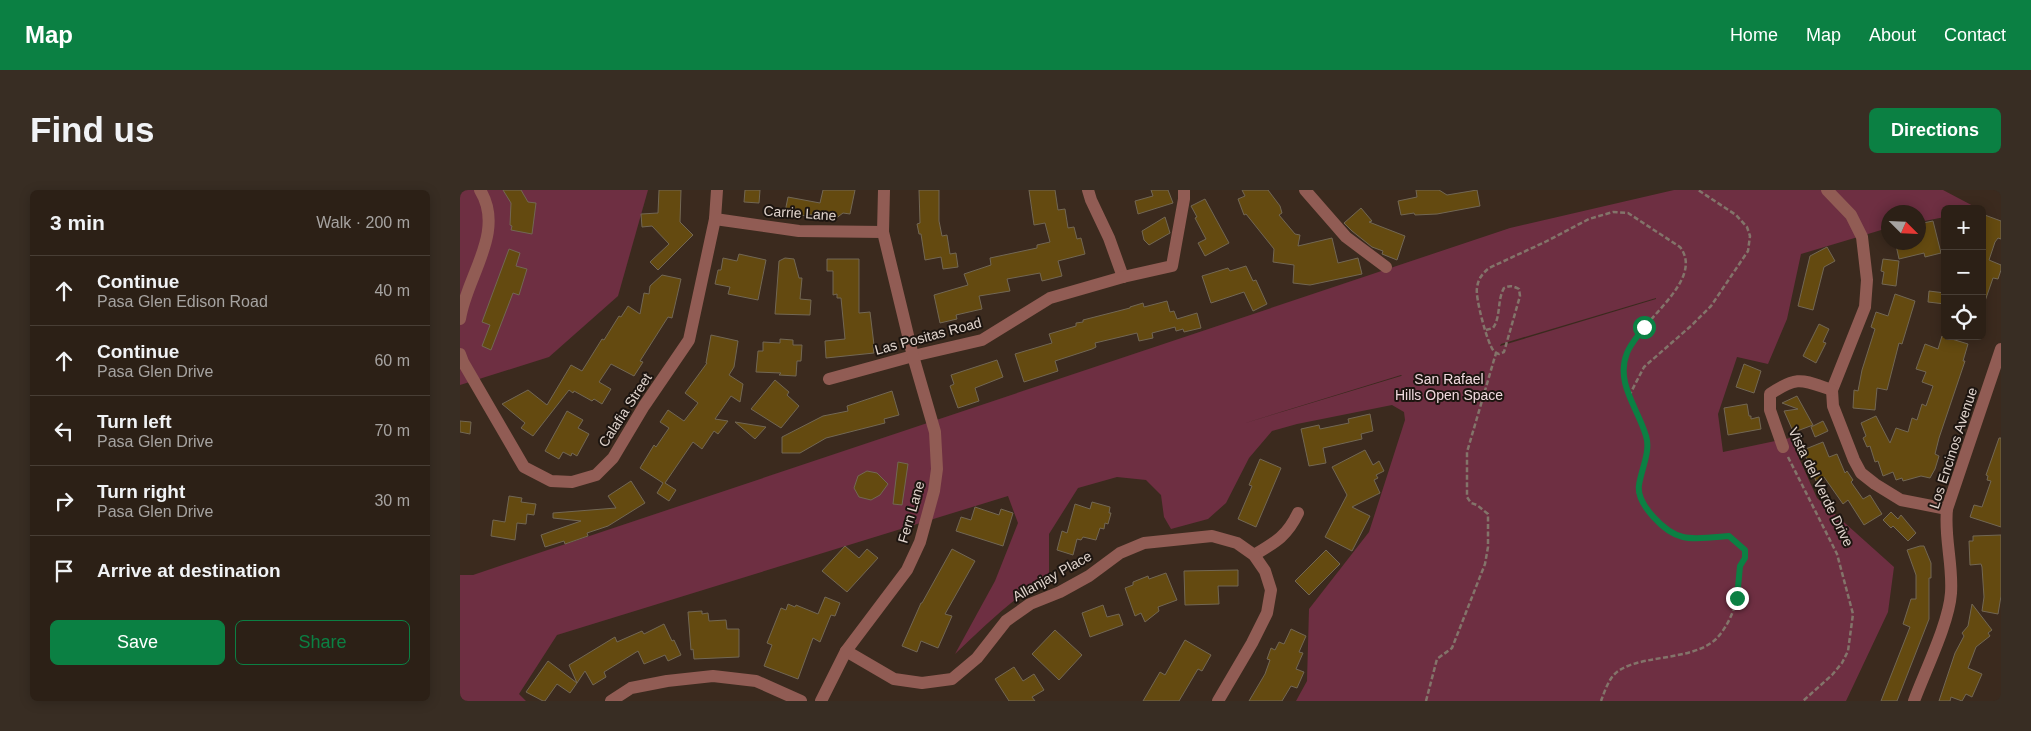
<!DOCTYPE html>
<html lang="en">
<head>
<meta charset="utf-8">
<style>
	:root { --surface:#2c2016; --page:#382d23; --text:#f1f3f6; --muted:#a6a3a1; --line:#483e35; --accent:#0b8043 }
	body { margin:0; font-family:Helvetica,sans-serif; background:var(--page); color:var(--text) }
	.controls { position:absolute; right:15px; top:15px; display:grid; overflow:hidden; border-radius:8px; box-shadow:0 2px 12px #0003 }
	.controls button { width:45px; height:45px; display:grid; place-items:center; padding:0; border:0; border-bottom:1px solid var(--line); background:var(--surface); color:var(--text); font:25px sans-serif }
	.compass { position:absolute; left:1421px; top:15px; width:45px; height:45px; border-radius:50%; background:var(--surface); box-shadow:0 2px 12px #0003; rotate:114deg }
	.stop { position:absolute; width:15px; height:15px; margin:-11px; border:4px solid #0b8043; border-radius:50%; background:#fff }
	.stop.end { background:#0b8043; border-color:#fff; box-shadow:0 1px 5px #0008 }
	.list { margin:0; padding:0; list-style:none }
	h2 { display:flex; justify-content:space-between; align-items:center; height:65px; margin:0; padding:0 20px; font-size:21px }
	h2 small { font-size:16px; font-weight:400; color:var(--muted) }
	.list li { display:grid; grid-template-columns:32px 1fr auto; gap:15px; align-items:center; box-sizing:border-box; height:70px; padding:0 20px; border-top:1px solid var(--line) }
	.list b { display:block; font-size:19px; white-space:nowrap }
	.list p { margin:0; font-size:16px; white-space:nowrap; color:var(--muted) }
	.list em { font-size:16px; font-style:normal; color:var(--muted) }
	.actions { display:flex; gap:10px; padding:15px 20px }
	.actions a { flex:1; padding:11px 0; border:1px solid var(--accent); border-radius:8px; text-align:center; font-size:18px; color:var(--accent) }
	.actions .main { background:var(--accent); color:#fff }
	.icon { flex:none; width:28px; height:28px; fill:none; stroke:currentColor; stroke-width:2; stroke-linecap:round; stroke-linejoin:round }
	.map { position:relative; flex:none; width:1541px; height:511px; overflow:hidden; border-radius:8px }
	header { display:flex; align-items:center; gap:30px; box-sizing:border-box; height:70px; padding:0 25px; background:var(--accent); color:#fff }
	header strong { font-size:24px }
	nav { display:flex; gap:28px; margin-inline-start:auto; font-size:18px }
	.intro { display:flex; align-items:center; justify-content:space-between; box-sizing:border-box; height:120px; padding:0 30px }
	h1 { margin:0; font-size:35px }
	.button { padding:12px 22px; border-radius:8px; background:var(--accent); color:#fff; font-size:18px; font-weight:700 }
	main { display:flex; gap:30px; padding:0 30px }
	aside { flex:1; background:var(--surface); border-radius:8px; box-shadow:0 2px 12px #0003 }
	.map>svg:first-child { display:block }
</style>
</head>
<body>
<header>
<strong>Map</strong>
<nav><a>Home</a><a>Map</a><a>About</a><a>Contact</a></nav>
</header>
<div class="intro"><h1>Find us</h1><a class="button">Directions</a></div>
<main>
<aside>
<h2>3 min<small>Walk · 200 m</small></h2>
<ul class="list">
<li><svg class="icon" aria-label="ahead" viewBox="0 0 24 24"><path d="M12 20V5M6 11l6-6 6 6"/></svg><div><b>Continue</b><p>Pasa Glen Edison Road</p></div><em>40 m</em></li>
<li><svg class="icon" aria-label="ahead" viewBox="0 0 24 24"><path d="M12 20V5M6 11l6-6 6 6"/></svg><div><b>Continue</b><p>Pasa Glen Drive</p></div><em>60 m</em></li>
<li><svg class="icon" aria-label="left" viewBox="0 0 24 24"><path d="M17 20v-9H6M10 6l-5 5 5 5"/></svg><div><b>Turn left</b><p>Pasa Glen Drive</p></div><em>70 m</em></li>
<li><svg class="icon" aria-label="right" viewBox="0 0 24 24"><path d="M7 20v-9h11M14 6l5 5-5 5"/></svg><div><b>Turn right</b><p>Pasa Glen Drive</p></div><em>30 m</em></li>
<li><svg class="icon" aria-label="arrive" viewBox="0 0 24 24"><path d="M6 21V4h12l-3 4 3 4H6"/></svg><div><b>Arrive at destination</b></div></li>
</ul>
<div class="actions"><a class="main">Save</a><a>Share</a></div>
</aside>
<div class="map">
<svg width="1541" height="511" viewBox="0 0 1541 511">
	<rect width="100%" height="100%" fill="#3b2a1e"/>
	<g fill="#6e2f42" fill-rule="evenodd">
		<path d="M0,0H188L158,106L89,167L0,195Z"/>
		<path d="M1214,0H1483L1519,19H1485V27L1459,32L1458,22H1428V38L1341,64L1327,129L1308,174L1277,167L1258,224L1263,262L1330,248L1357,308L1434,377L1428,422L1386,511H836L847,491L849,419L909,342L945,230L944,222L932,215L837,234L812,241L789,268L766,313L748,329L711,339L704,327L701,305L686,290L657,287L618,298L589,344V384C554,408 525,435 495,464L535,391L558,333L548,306L97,445L59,504L66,511H0V385H13L1050,38ZM1196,108V109L1040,156L1041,154ZM942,185L941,186L782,234L941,185Z"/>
	</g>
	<g fill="#644a10" stroke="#726754">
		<path d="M43,0H61L68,12L76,13L72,44L51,40L52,36L50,35L51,13Z"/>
		<path d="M199,0H221L220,32L233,45L198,80L190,72L209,54L192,36L182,37L181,24L198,23Z"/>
		<path d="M285,0H300L299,13L284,12Z"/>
		<path d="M363,0H395L390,24L383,23L375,29L346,24V26L325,22L328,7L360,13Z"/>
		<path d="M459,0H479V31L482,46L487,45L490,64L496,63L498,77L483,79L481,67L465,70L461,44H459L457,34L460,33Z"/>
		<path d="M569,0H595L598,20L605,19L608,38L614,37L617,49L621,48L625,64L598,71L602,86L582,91L580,83L547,89L550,101L519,106L522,119L496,125L497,129L480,133L474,105L508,95L504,84L531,75L530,68L577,58V55L590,52L585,33L574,35Z"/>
		<path d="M691,0H708L713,13L678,24L675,11L693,6Z"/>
		<path d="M782,0H808L820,16L822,23L819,25L835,44L840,45L838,56L872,48L878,73L898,68L902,84L850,95L833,93L834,75L813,72L814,59L786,24L784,25L778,9L785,6Z"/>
		<path d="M956,0H979L987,5L1017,0L1020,16L977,24L955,25L954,23L941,25L938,11L957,7Z"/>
		<path d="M745,9L769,53L745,66L738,53L746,49L735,28L737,27L731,16Z"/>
		<path d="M901,18L912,31L909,32L945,46L937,70L922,64L923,61L912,57L892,41L884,33Z"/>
		<path d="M1522,24L1541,31V49L1538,48L1535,52L1529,70L1541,75V80L1538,89L1533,88L1524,114Z"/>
		<path d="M705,27L710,43L689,55L684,50L682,41Z"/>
		<path d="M1473,31L1481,63L1465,67L1464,63L1439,69L1436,55H1438L1437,52H1458V34Z"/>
		<path d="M1367,57L1375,71L1364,77L1353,120L1338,116L1350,66Z"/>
		<path d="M49,59L60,63L56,76L67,79L59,105L53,103L31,160L22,156L30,135L22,132Z"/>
		<path d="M279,64L306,70L298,110L268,104L270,97L255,94L258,80H261L263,68L277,71Z"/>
		<path d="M325,68L334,69L339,88H342L340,109L351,110L350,125L315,124L319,71Z"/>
		<path d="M367,69H399V123L410,122L414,155H413L414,163L366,168L365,151L385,149L381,108H377V104L373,105V81H367Z"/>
		<path d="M1423,69L1439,71L1436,96L1422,94L1424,82L1421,81Z"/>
		<path d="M786,76L793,91L796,90L807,114L793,121L784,102L751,113L742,86L768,78L770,81Z"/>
		<path d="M202,85L221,89L212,128L208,127L180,171L183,172L174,186L151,174L139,192L151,199L142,214L134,209L132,211L114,201L113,203L109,200L73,246L61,238L65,233L42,214L68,200L87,215L111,175L122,181L142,149L144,150L159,126L161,127L168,116L180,124L184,103L189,104L190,96Z"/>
		<path d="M1469,101L1485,103V114L1468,112Z"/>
		<path d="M1435,104L1455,111L1442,154L1439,153L1427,200L1417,198L1415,220L1393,218L1394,200L1398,201L1402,180L1415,139L1411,137L1416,122L1428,126Z"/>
		<path d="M707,111L710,122L714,121L717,129L737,123L741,138L724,142L723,139L716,141L715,137L692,143L693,148L679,151L677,143L635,153L636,157L632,159L595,171L598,181L564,192L555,164L592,153L589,144L616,136V133L623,132V130L670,118V117L683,113L684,117Z"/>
		<path d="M1359,134L1369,139L1363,152L1366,153L1356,173L1343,166Z"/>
		<path d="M251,145L278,151L274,177L269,185L283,194L280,212L271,206L255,229L268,231L258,244L254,241L242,259L233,252L205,293L216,300L209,311L197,303L203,293L180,278L194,255L196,257L209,238L200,232L208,220L224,231L238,213L225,203L247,173H246Z"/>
		<path d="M1482,146L1508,154L1503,171H1505L1479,248L1475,264L1479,266L1475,279L1470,288L1461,286L1443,291L1442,288L1436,290L1433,282L1423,286L1418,271L1415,272L1410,256L1407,257L1403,248L1406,246L1401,233L1416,226L1430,253L1436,238L1448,242L1452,228L1457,230L1462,214L1466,216L1473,196L1462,192L1466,182L1456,179L1465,154L1478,159Z"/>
		<path d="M320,149L333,150V155H342L341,171H337L336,186L319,185L321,183L296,182L298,161H303V152L320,153Z"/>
		<path d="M537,170L543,187L515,198L519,211L498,218L490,196L494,194L491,185Z"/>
		<path d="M1284,174L1301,181L1294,203L1276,197Z"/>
		<path d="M315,190L329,202L327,205L339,216L321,238L291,219Z"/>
		<path d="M432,201L439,225L424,229L425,233L366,248L340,263H322V247L363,226L388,221L387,216Z"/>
		<path d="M1337,206L1353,235L1337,241L1336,238L1332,239L1324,221L1338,219L1322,213Z"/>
		<path d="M1287,214L1289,226H1291V229L1299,227L1301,239L1268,245L1264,218Z"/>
		<path d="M107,221L123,230L118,238L129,244L117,266L112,263L111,266L103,262L99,269L85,261Z"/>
		<path d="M910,224L913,241L901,244L902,249L863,258L866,273L849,276L841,239L859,235L860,239L889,233L888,229Z"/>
		<path d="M0,231L11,232L10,244L0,242Z"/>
		<path d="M1363,231L1368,241L1355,247L1351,237Z"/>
		<path d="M275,232L306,237L295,249Z"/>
		<path d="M1539,248H1541V337L1510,327L1514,315L1522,317L1531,291L1527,290L1528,286L1526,285Z"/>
		<path d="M1363,252L1369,267L1377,264L1385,283L1387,281L1393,290L1391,292L1403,309L1410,305L1422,324L1404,335L1388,310L1383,314L1364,287L1356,291L1343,260Z"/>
		<path d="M905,260L913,275L919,271L924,281L916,285L918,288L914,290L920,303L892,317L910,326L892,361L865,347L887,305L872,277Z"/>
		<path d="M800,269L821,278L796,337L778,329L792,296L789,295Z"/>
		<path d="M438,272L448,274L442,315L433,314Z"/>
		<path d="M407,281L417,283L428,294L420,305L411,310L399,307L394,298L398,286Z"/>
		<path d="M171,291L185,313L148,336L127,343L128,346L105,354L104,351L85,357L81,345L121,331L93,328V323L156,318L148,306Z"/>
		<path d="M49,306L62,308L61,312L76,314L74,325L67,324L66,334L57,333L55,350L31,346L33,330L45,332Z"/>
		<path d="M632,312L650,317L649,323H651L648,334L645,333L644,339L640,338L636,350L623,347L621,350L617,349L613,365L597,360L602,341L607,343L615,314L630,319Z"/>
		<path d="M515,317L539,325L541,319L553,323L543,356L496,341L501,327L511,330Z"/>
		<path d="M1431,322L1438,329L1441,325L1456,343L1448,351L1433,336L1431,338L1423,330Z"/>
		<path d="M1541,345V406L1538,424L1522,421L1524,407L1522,377L1521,374L1510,375L1509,351H1513V346Z"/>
		<path d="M385,356L399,368L407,359L418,368L387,402L362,381Z"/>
		<path d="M1460,356H1464L1471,373V388H1469V429L1437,511H1421L1450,437L1443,434L1451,409H1456V385L1447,360Z"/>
		<path d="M492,359L515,371L485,424L492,426L478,458L461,451L457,462L442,456L461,413H462Z"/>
		<path d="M866,360L880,374L849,405L835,391Z"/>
		<path d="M778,380V396H758L759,414L725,415L724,381Z"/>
		<path d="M706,383L717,410L698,417L699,421L685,432L681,423L675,426L665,398L673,395V392L688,386L689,389Z"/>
		<path d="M365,407L380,413L375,426L371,425L360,452L353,448L338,489L304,476L312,455L307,453L321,418L326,420L328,414L335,417L336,415L358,424Z"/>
		<path d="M1512,414L1532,440L1528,443L1530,446L1516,457L1508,478L1522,484L1512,507L1506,504L1502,511L1491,507L1490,511H1479L1495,463L1504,446L1502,443L1508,436Z"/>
		<path d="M643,415L647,427L659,424L663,435L630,447L622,423Z"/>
		<path d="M242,421V424L248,423L249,431L266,430L267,439H279V467L234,469L233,459L231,460L228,422Z"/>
		<path d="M204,434L212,451L214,450L221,465L208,471L205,465L184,474L178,461L144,482L146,487L133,495L125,481L117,493L109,475L155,447L157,452L182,441L184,444Z"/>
		<path d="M831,439L846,446L839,462L843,463L836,479L844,482L837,498L831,496L822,511H789L805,484L810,470L807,469L811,458L815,460L819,452L824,454Z"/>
		<path d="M595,440L622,465L599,490L572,464Z"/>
		<path d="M725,450L751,465L742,481L738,479L719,511H683L700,482L705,485Z"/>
		<path d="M88,471L117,493L110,503L97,494L85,511H83L66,502Z"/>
		<path d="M554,477L563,491L574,484L584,500L572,507L575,511H549L535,489Z"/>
	</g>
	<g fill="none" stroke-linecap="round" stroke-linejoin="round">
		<g stroke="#83746a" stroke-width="2.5" stroke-dasharray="5 2.5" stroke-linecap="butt">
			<path d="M1026,140L1033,138C1041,127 1037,110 1044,98C1050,95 1053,96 1059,99L1060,106L1044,162L1039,164C1038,164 1033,161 1033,160C1027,152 1015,107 1017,98C1018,89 1022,84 1029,78L1085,52L1129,29L1153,22L1168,23L1220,57C1246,91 1177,132 1167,164C1154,200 1183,219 1187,251C1189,268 1179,286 1178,303C1183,320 1206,346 1225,347C1239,349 1254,347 1269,346L1285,360V368C1276,380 1280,394 1277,408C1274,422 1266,439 1256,449C1231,473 1170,463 1152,487C1147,494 1144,503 1141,511"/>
			<path d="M1169,206L1184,177L1232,135L1251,116L1288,61L1290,46L1287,37L1276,25L1238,0"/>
			<path d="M1328,267L1377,364L1393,424L1388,461L1382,473L1372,485L1343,511"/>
			<path d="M966,511L977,469L992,458L1025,374L1028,357V324L1017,315L1011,313L1007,307V262L1036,163"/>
		</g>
		<g stroke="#915c54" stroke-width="12">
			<path d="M628,0L631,10L649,48L663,87"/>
			<path d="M845,0L886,47L926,77"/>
			<path d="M1367,0L1391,25L1402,47L1407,90L1405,117L1372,200L1373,216L1394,270L1401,283L1415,294L1441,310L1487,319"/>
			<path d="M255,29L339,41L423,42"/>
			<path d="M0,129C6,87 46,42 20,0"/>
			<path d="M0,164L3,172L64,277L91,291L112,292L136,285L153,268L184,216L229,150L255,29L257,0"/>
			<path d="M369,189L453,166L522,150L590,108L663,87L712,76L724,9V0"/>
			<path d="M1323,257L1310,220V204C1338,185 1342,190 1372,200"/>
			<path d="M794,365C816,352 827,346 838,323"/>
			<path d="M386,461L434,489L462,493L492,489L517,468L546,431L570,414L600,402L629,386L660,363L684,353L752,346L777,353L794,365L805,381L811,400L807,423L792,453L758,511"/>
			<path d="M151,511L171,498L207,491L253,486L296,491L341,511"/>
			<path d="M361,511L386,461L447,380L460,352L474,301L477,279L475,242L453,166L423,42L424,0"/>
			<path d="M1454,511C1465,481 1489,433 1491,403C1493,374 1484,347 1487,319L1541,159"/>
		</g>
	</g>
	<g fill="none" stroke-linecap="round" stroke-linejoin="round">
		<path stroke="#0b8043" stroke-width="6" d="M1184,137C1179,145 1171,153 1167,163C1155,193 1178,218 1186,246C1191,261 1181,280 1179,295C1176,314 1205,343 1223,347C1235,350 1256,347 1269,346L1285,360V368L1280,376L1277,408"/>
	</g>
	<g text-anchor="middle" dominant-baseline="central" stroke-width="4" stroke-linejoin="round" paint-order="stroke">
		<g font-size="14" fill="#e0d4cd" stroke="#1d1510">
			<text transform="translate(340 23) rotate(4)">Carrie Lane</text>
			<text transform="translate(468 146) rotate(-15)">Las Positas Road</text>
			<text transform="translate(165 220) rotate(-57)">Calafia Street</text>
			<text transform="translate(1493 258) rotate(-72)">Los Encinos Avenue</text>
			<text transform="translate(1361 297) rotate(64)">Vista del Verde Drive</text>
			<text transform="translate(451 322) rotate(-74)">Fern Lane</text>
			<text transform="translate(592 386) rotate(-29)">Allanjay Place</text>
		</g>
		<g font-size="14" fill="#f1dadf" stroke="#1d1510">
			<text x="989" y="189">San Rafael<tspan x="989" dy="16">Hills Open Space</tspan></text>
		</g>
	</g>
</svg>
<div class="controls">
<button>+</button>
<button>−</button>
<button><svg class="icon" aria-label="locate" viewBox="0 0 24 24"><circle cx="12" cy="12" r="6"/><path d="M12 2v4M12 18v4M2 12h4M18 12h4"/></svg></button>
</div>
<svg class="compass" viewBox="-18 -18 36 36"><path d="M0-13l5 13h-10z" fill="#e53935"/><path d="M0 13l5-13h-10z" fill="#a6a3a1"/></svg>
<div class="stop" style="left:1184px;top:137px"></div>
<div class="stop end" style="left:1277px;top:408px"></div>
</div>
</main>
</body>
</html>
